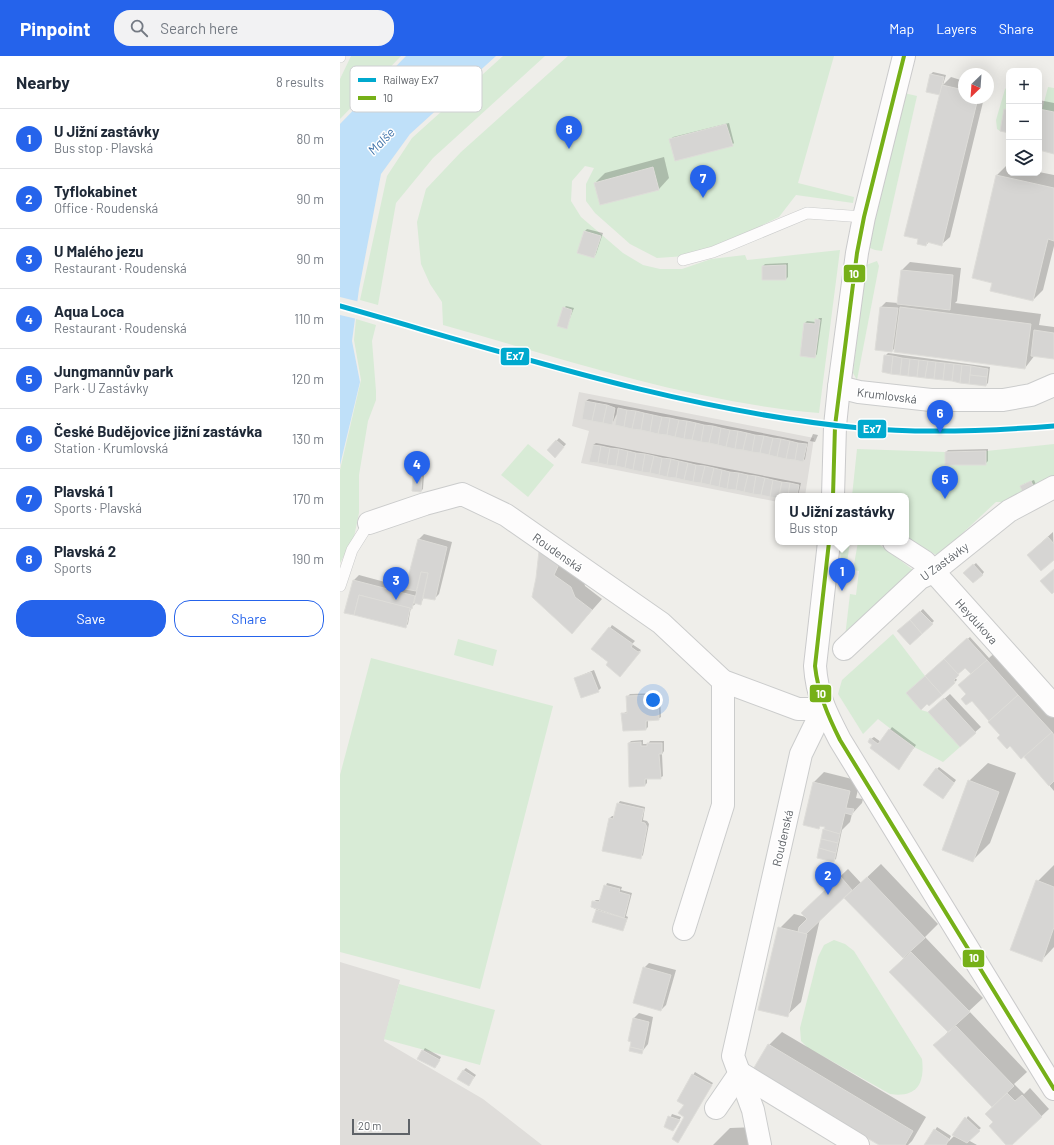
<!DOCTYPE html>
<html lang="en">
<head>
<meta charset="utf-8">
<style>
	:root { --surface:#fff; --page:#f2f2f3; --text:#1f2937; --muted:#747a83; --line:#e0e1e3; --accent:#2563eb }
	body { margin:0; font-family:Barlow,sans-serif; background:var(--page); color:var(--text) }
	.controls { position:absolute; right:12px; top:12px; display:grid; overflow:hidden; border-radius:8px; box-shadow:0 4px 16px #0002 }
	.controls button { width:36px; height:36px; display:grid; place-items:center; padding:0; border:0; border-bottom:1px solid var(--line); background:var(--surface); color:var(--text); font:20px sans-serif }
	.compass { position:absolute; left:618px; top:12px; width:36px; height:36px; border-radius:50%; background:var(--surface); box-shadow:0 4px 16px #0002; rotate:205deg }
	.scale { position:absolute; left:12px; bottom:10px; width:58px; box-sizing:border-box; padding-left:4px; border:2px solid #5f6368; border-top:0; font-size:11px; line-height:14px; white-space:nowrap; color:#5f6368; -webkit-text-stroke:3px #fff; paint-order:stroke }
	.you { position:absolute; left:313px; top:644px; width:14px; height:14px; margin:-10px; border:3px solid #fff; border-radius:50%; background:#1a73e8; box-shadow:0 0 0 6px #1a73e833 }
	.badge { display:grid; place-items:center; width:26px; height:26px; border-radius:50%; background:var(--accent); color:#fff; font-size:13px; font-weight:700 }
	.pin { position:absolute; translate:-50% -33px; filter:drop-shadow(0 1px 2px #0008) }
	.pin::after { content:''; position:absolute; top:21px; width:14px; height:12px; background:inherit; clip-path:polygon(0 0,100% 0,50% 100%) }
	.popup { position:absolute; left:435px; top:437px; width:134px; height:52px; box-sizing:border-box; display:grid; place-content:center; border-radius:8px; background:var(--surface); filter:drop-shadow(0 1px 3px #0005); font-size:13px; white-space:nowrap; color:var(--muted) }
	.popup b { font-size:15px; color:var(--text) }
	.popup::after { content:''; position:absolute; left:50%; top:100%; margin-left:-8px; border:8px solid transparent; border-top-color:var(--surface) }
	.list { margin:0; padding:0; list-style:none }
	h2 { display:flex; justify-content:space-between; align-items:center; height:52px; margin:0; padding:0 16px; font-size:17px }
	h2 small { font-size:13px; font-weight:400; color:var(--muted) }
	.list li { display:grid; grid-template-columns:26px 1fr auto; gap:12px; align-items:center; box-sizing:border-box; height:60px; padding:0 16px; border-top:1px solid var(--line) }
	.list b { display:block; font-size:15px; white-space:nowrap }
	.list p { margin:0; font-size:13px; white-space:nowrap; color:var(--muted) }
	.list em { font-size:13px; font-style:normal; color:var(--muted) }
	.actions { display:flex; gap:8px; padding:12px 16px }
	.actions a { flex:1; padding:9px 0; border:1px solid var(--accent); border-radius:16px; text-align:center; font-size:14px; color:var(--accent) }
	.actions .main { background:var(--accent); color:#fff }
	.icon { flex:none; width:22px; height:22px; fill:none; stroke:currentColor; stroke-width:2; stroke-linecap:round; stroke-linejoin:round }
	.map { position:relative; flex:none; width:714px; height:1089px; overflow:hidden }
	header { display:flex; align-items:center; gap:24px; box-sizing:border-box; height:56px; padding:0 20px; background:var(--accent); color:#fff }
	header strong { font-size:19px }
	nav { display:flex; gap:22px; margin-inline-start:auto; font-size:14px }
	.search { width:280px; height:36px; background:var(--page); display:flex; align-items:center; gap:10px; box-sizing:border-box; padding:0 14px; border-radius:16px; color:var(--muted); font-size:15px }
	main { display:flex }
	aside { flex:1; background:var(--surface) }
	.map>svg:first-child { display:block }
</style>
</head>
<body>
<header>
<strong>Pinpoint</strong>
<div class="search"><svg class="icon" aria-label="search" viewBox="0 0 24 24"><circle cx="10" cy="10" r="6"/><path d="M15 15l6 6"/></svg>Search here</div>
<nav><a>Map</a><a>Layers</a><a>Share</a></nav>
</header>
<main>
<aside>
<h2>Nearby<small>8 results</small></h2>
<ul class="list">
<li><span class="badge">1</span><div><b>U Jižní zastávky</b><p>Bus stop · Plavská</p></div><em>80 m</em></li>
<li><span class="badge">2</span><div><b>Tyflokabinet</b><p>Office · Roudenská</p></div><em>90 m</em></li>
<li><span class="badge">3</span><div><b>U Malého jezu</b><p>Restaurant · Roudenská</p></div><em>90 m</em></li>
<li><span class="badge">4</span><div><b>Aqua Loca</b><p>Restaurant · Roudenská</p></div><em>110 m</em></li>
<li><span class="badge">5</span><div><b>Jungmannův park</b><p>Park · U Zastávky</p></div><em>120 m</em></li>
<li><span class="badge">6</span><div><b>České Budějovice jižní zastávka</b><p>Station · Krumlovská</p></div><em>130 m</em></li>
<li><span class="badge">7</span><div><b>Plavská 1</b><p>Sports · Plavská</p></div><em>170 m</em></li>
<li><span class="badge">8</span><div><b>Plavská 2</b><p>Sports</p></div><em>190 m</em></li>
</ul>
<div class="actions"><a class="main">Save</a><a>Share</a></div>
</aside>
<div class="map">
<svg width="714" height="1089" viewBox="0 0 714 1089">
	<rect width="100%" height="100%" fill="#efeeea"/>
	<g fill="#dfddda">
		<path d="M239,336L474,382L465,440H438V446L241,407L249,375L232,370Z"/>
		<path d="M0,906L60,924L44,985L143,1043L202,1089H0Z"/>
	</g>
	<g fill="#d8ebd6" fill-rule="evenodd">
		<path d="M11,0H61L0,63V23Z"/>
		<path d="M163,0H205L93,102L56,147L38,249L20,244L47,120L72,82Z"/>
		<path d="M228,0H494L458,127L514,141L513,147L456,139L439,161L377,191L346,200L317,202L290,188L255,157L246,145V128L254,112L245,110L232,125L231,145L241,161L283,197L303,209L320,213H342L371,203L405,199L407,204L500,194L479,357C351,346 227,304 103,269L102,246L90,228L81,208L77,166L86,133L121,96ZM446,209V224H422V210ZM476,264H480L475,302L460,300L464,267L475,268Z"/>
		<path d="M669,30V54H664L660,75L657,73L656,64L665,33Z"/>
		<path d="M708,31L714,32V56L702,54Z"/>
		<path d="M564,37L577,40L542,195L535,194L530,192L529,187Z"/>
		<path d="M537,205L539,210L517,324L513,317L526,209Z"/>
		<path d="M16,263L36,269L32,285L36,335V344L28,365L19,419V457L14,481L0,507V414L21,324L14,284Z"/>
		<path d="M188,388L214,409L188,441L161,419Z"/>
		<path d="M714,388V441L682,446H656L598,500L566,481V440H512L517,393L605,396V409H646V395Z"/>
		<path d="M500,486H510L504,528L499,489Z"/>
		<path d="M518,486H536L573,514L505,581L510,538L516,539L519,515L513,514Z"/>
		<path d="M553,578L585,620L566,637L581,654L588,656L620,691L603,706L574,691L538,663L523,678L498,638L502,624Z"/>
		<path d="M118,583L157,594L153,610L114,599Z"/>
		<path d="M31,602L213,650L140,933L0,896V719Z"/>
		<path d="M494,884L505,888L514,895L582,1003C585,1027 577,1042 550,1038L467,991L461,985L460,972L478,901L484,889Z"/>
		<path d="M59,928L155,954L140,1009L44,983Z"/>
	</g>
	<path fill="#bfe0f9" d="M66,0H156L70,78L41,118L19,233L12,285L20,326L0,409V68Z"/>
	<path fill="#efeeea" d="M0,241L20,246L17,263L0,259Z"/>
	<g fill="#0003">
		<path d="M593,16L606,19L603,29L611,21L624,25V42H644L610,181L602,188L590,185L586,189L601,38L587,35L591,18Z"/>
		<path d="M699,44L714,47V97L699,93Z"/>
		<path d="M389,67L394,87L392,89L330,84L333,81Z"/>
		<path d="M324,101L329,122L319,133L260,148L255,127L265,117Z"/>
		<path d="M667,109H669V117L699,116L714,119V190L703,234L693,244L653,227L657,119Z"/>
		<path d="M247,173L263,177L256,198L254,201L245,175Z"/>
		<path d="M570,206L621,212L617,245L615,247L701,258L699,269L714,271V302L695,299L685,312L556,291L552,295L541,251L546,246L558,247L562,214Z"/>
		<path d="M448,207V221L446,223H423V210L425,208Z"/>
		<path d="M226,250L234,252L226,272L224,252Z"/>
		<path d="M479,262H482L477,298L475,301L465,267L467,265L476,266Z"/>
		<path d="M548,297L650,311L648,327L646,329L545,300Z"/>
		<path d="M249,343L468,386L465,403L463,405L276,359L272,368L246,345Z"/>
		<path d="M473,378L478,379L475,386L470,385Z"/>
		<path d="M219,382L226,388L218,398L208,394Z"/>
		<path d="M256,387L461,427L458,440H438L253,389Z"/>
		<path d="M648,393V405L645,408L606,396L608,394Z"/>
		<path d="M77,419H84L83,433L81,435L73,434L74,421Z"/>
		<path d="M694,424L697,431L684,428Z"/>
		<path d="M713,476L714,503L693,494Z"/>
		<path d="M84,478L112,486L99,538L94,543L84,541L81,547H77L71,551L68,568L65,571L13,525L19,519L67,532L79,483Z"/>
		<path d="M200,495L244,525L245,530L262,543L232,577Z"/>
		<path d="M636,507L644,516L642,519L625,517Z"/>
		<path d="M583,553L594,565L570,587L559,575Z"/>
		<path d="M272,569L295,585L292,588L301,594L282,618L269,606L270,572Z"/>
		<path d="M630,581L649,602L662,590L714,649V735L684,699L661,679L627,638L632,617L626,611L615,621L617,624L589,649L567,637Z"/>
		<path d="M254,614L261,632L258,635L235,622Z"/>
		<path d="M320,637L321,661L318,663L308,664V671L306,673L282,658L288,655V640L290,638Z"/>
		<path d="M610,638L641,671L620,689L595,651Z"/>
		<path d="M552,671L576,689L561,710L533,689L531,683L534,681L541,686Z"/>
		<path d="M303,684V688H308L310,685H324V695L322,698L323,720L320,722H307V727L305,729L289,687L291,685Z"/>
		<path d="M648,707L676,717L650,787L632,805L629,725Z"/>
		<path d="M599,711L616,724L605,740L597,713Z"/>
		<path d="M484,716L520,725L516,742L523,743L522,747L512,758L510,766L502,774L496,803L493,805L486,771L481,769L479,771L464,768L474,726Z"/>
		<path d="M280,745L305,751L303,764L307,765L309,768L303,799L300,802L263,794L270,762L272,760H275L278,748Z"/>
		<path d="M541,808L598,868L585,881L643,942L629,955L687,1016L674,1028L684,1038L690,1032L709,1053L671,1089H667L654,1050L595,989L609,975L551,915L564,902L507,841L512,835L511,834L480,863L461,946L446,960L440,872L454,858L466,861L470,849L508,813L521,827Z"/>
		<path d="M714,809V891L701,905L698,825Z"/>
		<path d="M267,827L282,831L281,834L292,837L286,860L288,861L283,874L254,866L257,854L252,851L253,846L256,844H260Z"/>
		<path d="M309,907L336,914L326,949L321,954L304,912Z"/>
		<path d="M299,957L313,961L308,988L301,997L294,962Z"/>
		<path d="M442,976L586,1061L572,1085L568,1089H541L428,990Z"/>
		<path d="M85,992L101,1001L97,1009L83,995Z"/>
		<path d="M126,1012L136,1019L129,1028L123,1015Z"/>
		<path d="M355,1016L373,1027L338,1085L345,1061V1048L353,1019Z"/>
		<path d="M332,1058L341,1061L335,1072L326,1071Z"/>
		<path d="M628,1060L641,1072L628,1084L637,1089H586L597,1071L611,1080L608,1086L615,1079Z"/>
		<path d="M417,1071L421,1089H373L390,1072Z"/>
	</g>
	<g fill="#d6d5d3" stroke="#deddd9">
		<path d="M590,18L604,21L600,39L586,36Z"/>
		<path d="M602,29L624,34V42H638L602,190L587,186L586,190L577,188L578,183L564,180Z"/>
		<path d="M664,53L669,54V77L660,75Z"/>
		<path d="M699,53L714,56V98L699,94Z"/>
		<path d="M386,68L393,90L335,105L329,83Z"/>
		<path d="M313,111L319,134L260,149L254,127Z"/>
		<path d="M656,119L714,132V185L708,183L693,245L650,235L652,227L632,222Z"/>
		<path d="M244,175L261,180L254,202L237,197Z"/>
		<path d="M446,209V224H422V210Z"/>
		<path d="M561,214L613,219L610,254L557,248Z"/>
		<path d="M223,251L232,254L227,273L217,270Z"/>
		<path d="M540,251L558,252L552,296L535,294Z"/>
		<path d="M560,251L691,268L685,313L554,296Z"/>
		<path d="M475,263L480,264L475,302L460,300L464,267L475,268Z"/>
		<path d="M694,274L714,277V303L691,300Z"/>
		<path d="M544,299L553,300L551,318L542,316Z"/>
		<path d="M553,300L562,302L560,319L551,318Z"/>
		<path d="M562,302L570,303L568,320L560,319Z"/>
		<path d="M570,303L579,304L577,321L568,320Z"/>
		<path d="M579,304L588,305L585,322L577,321Z"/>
		<path d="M588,305L596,306L594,323L585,322Z"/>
		<path d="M596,306L605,307L603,324L594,323Z"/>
		<path d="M605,307L614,308L612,325L603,324Z"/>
		<path d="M614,308L622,309L620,327L612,325Z"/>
		<path d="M622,309L631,310L629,328L620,327Z"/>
		<path d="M631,310L648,313L647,321L630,319Z"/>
		<path d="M630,319L647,321L646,330L629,328Z"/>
		<path d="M245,345L256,347L252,365L242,363Z"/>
		<path d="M256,347L267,349L263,367L252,365Z"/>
		<path d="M267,349L275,352L272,369L263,367Z"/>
		<path d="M278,352L287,354L284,371L275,369Z"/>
		<path d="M287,354L296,355L292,373L284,371Z"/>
		<path d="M296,355L304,357L301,374L292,373Z"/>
		<path d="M304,357L313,359L310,376L301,374Z"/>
		<path d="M313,359L322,361L318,378L310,376Z"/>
		<path d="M322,361L330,362L327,379L318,378Z"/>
		<path d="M330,362L339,364L335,381L327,379Z"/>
		<path d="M339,364L347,365L344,383L335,381Z"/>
		<path d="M347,365L356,367L352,384L344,383Z"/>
		<path d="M356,367L364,369L361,386L352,384Z"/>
		<path d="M364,369L373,370L369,387L361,386Z"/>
		<path d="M373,370L381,372L378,389L369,387Z"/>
		<path d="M381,372L390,374L386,391L378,389Z"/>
		<path d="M390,374L398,375L395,393L386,391Z"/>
		<path d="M398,375L407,377L403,394L395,393Z"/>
		<path d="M407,377L415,379L412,396L403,394Z"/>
		<path d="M415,379L424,380L420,397L412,396Z"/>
		<path d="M424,380L433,382L429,399L420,397Z"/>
		<path d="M433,382L441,383L437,401L429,399Z"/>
		<path d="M441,383L450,385L446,403L437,401Z"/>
		<path d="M216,384L224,391L215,402L207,394Z"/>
		<path d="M450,385L458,387L455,404L446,403Z"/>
		<path d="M458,387L467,388L463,406L455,404Z"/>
		<path d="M253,389L261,390L258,407L249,406Z"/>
		<path d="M261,390L270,392L267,409L258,407Z"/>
		<path d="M270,392L279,393L276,410L267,409Z"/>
		<path d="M279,393L288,395L285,412L276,410Z"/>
		<path d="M288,395L296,397L293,414L285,412Z"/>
		<path d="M646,395V409H605V396Z"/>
		<path d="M296,397L305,398L302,416L293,414Z"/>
		<path d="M305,398L314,400L310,417L302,416Z"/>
		<path d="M314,400L322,402L319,419L310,417Z"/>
		<path d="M322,402L331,403L327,421L319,419Z"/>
		<path d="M331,403L339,405L336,422L327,421Z"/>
		<path d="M339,405L348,407L344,424L336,422Z"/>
		<path d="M348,407L356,409L353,426L344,424Z"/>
		<path d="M356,409L365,410L361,427L353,426Z"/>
		<path d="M365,410L374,412L370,429L361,427Z"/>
		<path d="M374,412L382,414L379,431L370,429Z"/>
		<path d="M382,414L390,416L387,433L379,431Z"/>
		<path d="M390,416L399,417L396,434L387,433Z"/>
		<path d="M399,417L408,419L404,436L396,434Z"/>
		<path d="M408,419L416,420L413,438L404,436Z"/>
		<path d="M73,420L82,421L81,436L72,435Z"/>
		<path d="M416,420L425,422L421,439L413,438Z"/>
		<path d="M425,422L433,424L430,441L421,439Z"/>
		<path d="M433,424L442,426L438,442L430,441Z"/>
		<path d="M691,425L695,434L684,439L680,430Z"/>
		<path d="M442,426L450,427L448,440H439Z"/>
		<path d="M450,427L459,429L457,440H448Z"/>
		<path d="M708,481L714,488V504L701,515L687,499Z"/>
		<path d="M78,483L107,491L95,544L83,542L88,517L81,516L76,535L65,533Z"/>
		<path d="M199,495L219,508L214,519L231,531L235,541L252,554L232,578L192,541L196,522Z"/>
		<path d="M633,508L643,519L633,527L623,517Z"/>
		<path d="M714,513V536L712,538L700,525Z"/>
		<path d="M81,516L88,517L81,549L74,547Z"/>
		<path d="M13,524L75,540L72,553L19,539L14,559L4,557Z"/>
		<path d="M19,539L70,552L66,572L14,559Z"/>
		<path d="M580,555L593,568L582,578L570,564Z"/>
		<path d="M570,564L582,578L570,589L557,575Z"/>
		<path d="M269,571L293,588L291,591L298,596L301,595L280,621L266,609L268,606L251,593Z"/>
		<path d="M627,582L647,604L631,618L625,612L618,618L604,603Z"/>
		<path d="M604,603L619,619L614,624L615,627L602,639L585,620Z"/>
		<path d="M647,604L678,639L649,665L632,645L626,649L621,643L626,638L618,629Z"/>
		<path d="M251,616L259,636L241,642L234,622Z"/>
		<path d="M585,620L602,639L589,650L587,648L581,654L566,637Z"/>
		<path d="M318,639L319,664L306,665V674L283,675L281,657H287L286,640Z"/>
		<path d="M678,639L712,676L681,703L670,690L667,693L657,682L660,679L648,666Z"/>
		<path d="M604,642L636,677L620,691L588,656Z"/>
		<path d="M549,673L574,691L559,714L530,692L532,689L528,686L530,682L538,688Z"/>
		<path d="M712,676L714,679V725L709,730L684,701Z"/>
		<path d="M301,686V690H307V687H322V698H319L321,723H305V730L289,731L288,687Z"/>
		<path d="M596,712L614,727L603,743L583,729Z"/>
		<path d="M628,724L659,736L633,806L602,794Z"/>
		<path d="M473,726L510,735L506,752L514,753L512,759L505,757L500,778L484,774L485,771L480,770L479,773L463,769Z"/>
		<path d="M277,747L304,753L301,766L305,767L307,771L301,803L262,795L269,762L273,763Z"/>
		<path d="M483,773L500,778L498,787L481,783Z"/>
		<path d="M481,783L498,787L496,797L479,792Z"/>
		<path d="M479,792L496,797L494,806L477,802Z"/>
		<path d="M500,820L512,834L466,878L458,876L459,871L467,863L461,857Z"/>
		<path d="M527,821L585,882L563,902L504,842Z"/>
		<path d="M696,824L714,831V871L702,906L670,894Z"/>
		<path d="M264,829L280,833L279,836L290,839L284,862L251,851L252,845L259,846Z"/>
		<path d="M256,854L287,863L283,875L252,866Z"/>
		<path d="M438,871L467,878L448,961L418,954Z"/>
		<path d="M571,896L630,956L608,976L549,916Z"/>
		<path d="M303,911L331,919L321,955L293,947Z"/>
		<path d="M293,962L309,966L303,994L290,991L291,986L288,985Z"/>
		<path d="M616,970L674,1030L652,1051L593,989Z"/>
		<path d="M428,988L573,1075L565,1089H539L412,1015Z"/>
		<path d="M290,991L303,994L302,998L289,995Z"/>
		<path d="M82,994L100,1004L95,1012L77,1003Z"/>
		<path d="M123,1014L134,1021L129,1030L117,1023Z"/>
		<path d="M352,1018L372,1029L338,1087L332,1083L344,1061L338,1057L344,1049L337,1045Z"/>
		<path d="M667,1037L675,1045L682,1039L702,1061L672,1089H666L649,1070L653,1066L645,1058Z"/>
		<path d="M328,1060L340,1064L333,1075L324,1071Z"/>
		<path d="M625,1061L640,1075L627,1087L612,1079Z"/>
		<path d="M594,1073L609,1083L606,1089H584Z"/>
	</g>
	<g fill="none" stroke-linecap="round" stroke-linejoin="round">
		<g stroke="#cbcccc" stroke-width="12">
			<g id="lane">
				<path d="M0,1V0"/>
				<path d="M343,204L373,196L467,157L524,161"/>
				<path d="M0,530L12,494L29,467"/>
			</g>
		</g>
		<g stroke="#cbcccc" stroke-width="24">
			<g id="street">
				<path d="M499,331L519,336L591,344H663L691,339L714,329"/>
				<path d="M29,467L85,448L122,438L166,459L321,567L383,625L458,653H483L461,698L393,1000L413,1054L420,1089"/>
				<path d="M554,486L585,506L714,650"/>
				<path d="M504,593L580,522L593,516L669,455L714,431"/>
				<path d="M344,873L383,749V625"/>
				<path d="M400,1017L518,1089"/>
				<path d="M376,1052L400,1017"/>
			</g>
		</g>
		<g stroke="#cacacb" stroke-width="24">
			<g id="secondary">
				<path d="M493,440L495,370L499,331L517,197L524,161L564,0"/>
				<path d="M489,486L475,610C477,640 486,657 500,684L714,1033"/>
			</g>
		</g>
		<use href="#lane" stroke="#fdfcfc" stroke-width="11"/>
		<use href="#street" stroke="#fdfcfc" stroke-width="22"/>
		<use href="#secondary" stroke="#fdfcfc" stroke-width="22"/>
		<g stroke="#fff" stroke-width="7">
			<g id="bus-1">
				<path d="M493,440L495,370L517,197L524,161L564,0"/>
				<path d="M489,486L475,610C478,637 488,660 500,684L714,1033"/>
			</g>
		</g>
		<use href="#bus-1" stroke="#76b018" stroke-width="4"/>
		<g stroke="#fff" stroke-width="8">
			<path id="rail-1" d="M0,250C170,298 344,355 520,372C585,378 650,375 714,370"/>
		</g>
		<use href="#rail-1" stroke="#00a9ce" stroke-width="5"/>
	</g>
	<g text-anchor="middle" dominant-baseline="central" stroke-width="3" stroke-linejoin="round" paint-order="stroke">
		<g font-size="12" fill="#5f6368" stroke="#fff">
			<text transform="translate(547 339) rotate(7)">Krumlovská</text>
			<text transform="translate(218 496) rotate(35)">Roudenská</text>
			<text transform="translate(604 505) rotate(-36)">U Zastávky</text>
			<text transform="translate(637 565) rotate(48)">Heydukova</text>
			<text transform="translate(442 782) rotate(-77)">Roudenská</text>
		</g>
		<g font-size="13" font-style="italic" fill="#4174aa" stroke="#fff">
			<text transform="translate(41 85) rotate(-46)">Malše</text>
		</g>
	</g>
	<rect x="10" y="10" width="132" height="46" rx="6" fill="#fff" stroke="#cfd0d2" stroke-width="1"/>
	<rect x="18" y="22" width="18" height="4" fill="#00a9ce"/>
	<rect x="18" y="40" width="18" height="4" fill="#76b018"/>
	<g font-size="11" fill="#5f6368">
		<text x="43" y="28">Railway Ex7</text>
		<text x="43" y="46">10</text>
	</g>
	<g stroke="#fff" stroke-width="1.5">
		<rect x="503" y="208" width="23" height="19" rx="4" fill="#76b018"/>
		<rect x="160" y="291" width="30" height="19" rx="4" fill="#00a9ce"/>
		<rect x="517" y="363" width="30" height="20" rx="4" fill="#00a9ce"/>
		<rect x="469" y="628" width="23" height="19" rx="4" fill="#76b018"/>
		<rect x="622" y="893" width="23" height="19" rx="4" fill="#76b018"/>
	</g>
	<g font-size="11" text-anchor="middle" font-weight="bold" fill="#fff">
		<text x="514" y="222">10</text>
		<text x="175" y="304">Ex7</text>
		<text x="532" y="377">Ex7</text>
		<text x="481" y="642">10</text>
		<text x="634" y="906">10</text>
	</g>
</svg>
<div class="controls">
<button>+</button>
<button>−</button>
<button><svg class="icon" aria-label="layers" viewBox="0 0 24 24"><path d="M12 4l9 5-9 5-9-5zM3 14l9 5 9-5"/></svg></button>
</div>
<svg class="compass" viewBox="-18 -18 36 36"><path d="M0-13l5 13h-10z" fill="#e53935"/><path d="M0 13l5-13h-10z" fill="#747a83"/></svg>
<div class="scale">20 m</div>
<div class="you"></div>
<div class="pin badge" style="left:502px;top:535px">1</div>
<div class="popup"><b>U Jižní zastávky</b>Bus stop</div>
<div class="pin badge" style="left:488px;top:839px">2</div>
<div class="pin badge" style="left:56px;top:544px">3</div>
<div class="pin badge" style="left:77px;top:428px">4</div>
<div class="pin badge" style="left:605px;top:443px">5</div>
<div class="pin badge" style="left:600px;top:377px">6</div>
<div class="pin badge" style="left:363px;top:142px">7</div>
<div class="pin badge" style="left:229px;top:93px">8</div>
</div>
</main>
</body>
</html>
